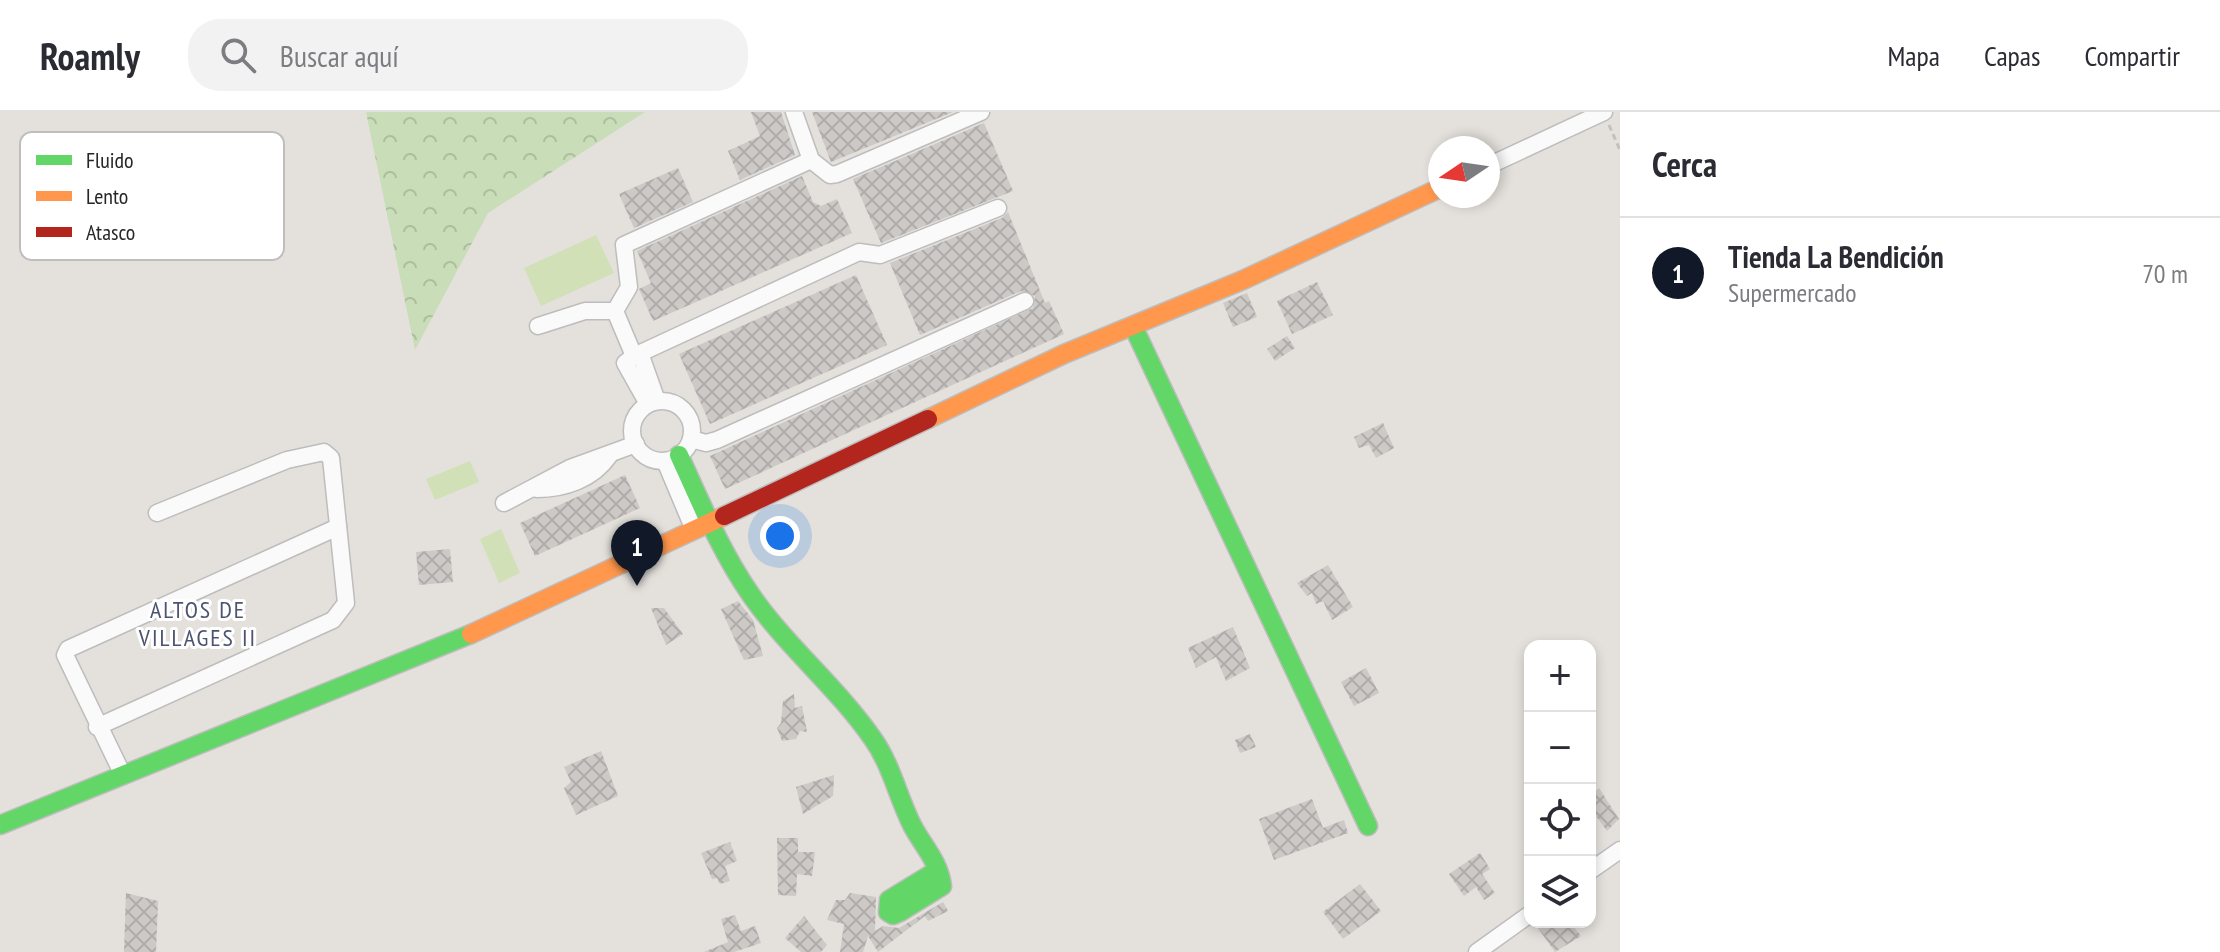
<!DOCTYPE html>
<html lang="es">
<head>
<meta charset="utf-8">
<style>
	:root { --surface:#fff; --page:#f2f2f3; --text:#2b2b33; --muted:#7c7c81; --line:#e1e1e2; --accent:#111827 }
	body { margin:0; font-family:"PT Sans Narrow",sans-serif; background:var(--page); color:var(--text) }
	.controls { position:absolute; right:24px; bottom:24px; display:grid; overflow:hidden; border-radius:16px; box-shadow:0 4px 12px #0003 }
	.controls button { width:72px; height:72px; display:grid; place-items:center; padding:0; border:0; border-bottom:2px solid var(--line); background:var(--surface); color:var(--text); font:40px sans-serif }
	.compass { position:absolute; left:1428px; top:24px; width:72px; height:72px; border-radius:50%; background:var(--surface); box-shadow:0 4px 12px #0003; rotate:257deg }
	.you { position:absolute; left:780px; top:424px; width:28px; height:28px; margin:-20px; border:6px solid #fff; border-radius:50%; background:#1a73e8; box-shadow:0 0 0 12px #1a73e833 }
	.badge { display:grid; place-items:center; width:52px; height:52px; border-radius:50%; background:var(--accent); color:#fff; font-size:26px; font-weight:700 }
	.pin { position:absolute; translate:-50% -66px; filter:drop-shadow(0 2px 4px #0008) }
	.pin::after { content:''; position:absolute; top:42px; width:28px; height:24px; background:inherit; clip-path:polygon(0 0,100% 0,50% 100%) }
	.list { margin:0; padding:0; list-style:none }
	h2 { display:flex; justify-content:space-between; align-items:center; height:104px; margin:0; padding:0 32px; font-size:34px }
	h2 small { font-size:26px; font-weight:400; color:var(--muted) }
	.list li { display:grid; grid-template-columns:52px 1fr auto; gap:24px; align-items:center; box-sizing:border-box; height:112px; padding:0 32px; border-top:2px solid var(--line) }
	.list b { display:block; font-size:30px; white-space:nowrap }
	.list p { margin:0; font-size:26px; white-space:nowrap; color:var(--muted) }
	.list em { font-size:26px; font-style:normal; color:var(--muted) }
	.icon { flex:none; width:44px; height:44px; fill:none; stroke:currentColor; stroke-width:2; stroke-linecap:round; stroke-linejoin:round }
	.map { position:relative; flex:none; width:1620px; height:840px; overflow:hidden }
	header { display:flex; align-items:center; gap:48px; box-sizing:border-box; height:112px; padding:0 40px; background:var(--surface); border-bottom:2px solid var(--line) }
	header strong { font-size:38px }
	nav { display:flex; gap:44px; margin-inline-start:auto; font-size:28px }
	.search { width:560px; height:72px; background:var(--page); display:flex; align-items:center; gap:20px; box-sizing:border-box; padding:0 28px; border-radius:32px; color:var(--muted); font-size:30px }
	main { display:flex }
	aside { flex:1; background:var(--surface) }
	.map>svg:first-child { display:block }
</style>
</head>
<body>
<header>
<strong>Roamly</strong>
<div class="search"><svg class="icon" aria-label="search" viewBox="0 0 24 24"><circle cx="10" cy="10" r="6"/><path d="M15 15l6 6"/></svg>Buscar aquí</div>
<nav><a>Mapa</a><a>Capas</a><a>Compartir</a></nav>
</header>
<main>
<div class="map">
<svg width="1620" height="840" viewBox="0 0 1620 840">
	<defs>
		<pattern id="forest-crowns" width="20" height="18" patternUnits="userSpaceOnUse" patternTransform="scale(2)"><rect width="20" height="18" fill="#c8ddb8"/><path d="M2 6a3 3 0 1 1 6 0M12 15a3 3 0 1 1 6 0" fill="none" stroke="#acbe9e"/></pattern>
		<pattern id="building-cross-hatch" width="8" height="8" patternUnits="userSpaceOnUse" patternTransform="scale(2)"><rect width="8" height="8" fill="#ccc9c6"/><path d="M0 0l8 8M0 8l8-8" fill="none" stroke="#afacaa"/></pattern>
	</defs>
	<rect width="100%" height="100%" fill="#e4e1dc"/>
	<path fill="url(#forest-crowns)" d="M366,0H645L488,101L415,238Z"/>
	<g fill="#d1e0b7">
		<path d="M596,123L614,161L541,194L524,156Z"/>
		<path d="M470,349L479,370L435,388L426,367Z"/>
		<path d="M501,417L520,461L499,471L480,427Z"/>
	</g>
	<g fill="url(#building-cross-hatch)">
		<path d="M751,0H781L795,43L740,68L728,39L760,24Z"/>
		<path d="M812,0H953L831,50Z"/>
		<path d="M984,11L1013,79L881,131L853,67Z"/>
		<path d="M678,56L693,90L634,116L619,82Z"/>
		<path d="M802,64L813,90L821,94L837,87L852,121L653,209L639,177L651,171L637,139Z"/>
		<path d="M1008,100L1045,191L1049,189L1064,222L725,377L710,344L1033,196L1035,184L1021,179L920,223L890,151L1002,106Z"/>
		<path d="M856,163L887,233L710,312L679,242Z"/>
		<path d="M1317,170L1333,203L1292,222L1277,189Z"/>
		<path d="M1247,181L1257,205L1233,215L1223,191Z"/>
		<path d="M1287,224L1295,236L1275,249L1267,237Z"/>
		<path d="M1383,311L1394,336L1376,346L1369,333L1359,336L1354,325Z"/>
		<path d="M625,363L640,396L535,444L520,411Z"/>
		<path d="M450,437L453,470L419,473L416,440Z"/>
		<path d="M1328,453L1353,495L1332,508L1323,489L1316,492L1312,481L1307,484L1297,471Z"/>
		<path d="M738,489L753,508L763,544L744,548L721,497Z"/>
		<path d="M651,496H664L683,522L666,533Z"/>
		<path d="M1233,515L1250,556L1226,569L1216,545L1196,556L1188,536Z"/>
		<path d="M1366,556L1379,581L1354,594L1341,570Z"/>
		<path d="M794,582L795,596L802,594L807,620L800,619L796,627L782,629L777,616L781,611L783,589Z"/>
		<path d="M1250,622L1256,635L1240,641L1235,628Z"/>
		<path d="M601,639L618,684L576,703L564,676L571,670L564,655Z"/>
		<path d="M834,663L833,684L803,702L796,675Z"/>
		<path d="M1599,676L1619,707L1607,719L1590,696V684Z"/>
		<path d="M1312,687L1323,716L1344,708L1348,721L1274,748L1259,707Z"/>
		<path d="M777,726H798V740H815L812,764L797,762L796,784L778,783Z"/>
		<path d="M730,730L737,749L725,754L730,769L720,772L717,766L712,767L701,741Z"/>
		<path d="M1480,741L1490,757L1482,762L1495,781L1484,788L1476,775L1464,784L1449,762Z"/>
		<path d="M1360,772L1381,799L1343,827L1323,800Z"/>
		<path d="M126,781L158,789L156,840H124Z"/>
		<path d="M850,781L876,785L875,819L883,814L899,816L943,790L948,799L928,809L925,804L878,840L868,824L863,840H840L844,812L827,808L836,788H845Z"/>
		<path d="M735,803L741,819L755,814L761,831L734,840H704L728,830L721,807Z"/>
		<path d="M804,804L827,833L821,840H801L785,826Z"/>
		<path d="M1537,810H1570L1581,824L1555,840L1535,812Z"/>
	</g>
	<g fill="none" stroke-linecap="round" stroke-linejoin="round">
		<g stroke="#bebdbd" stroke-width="19">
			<g id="street">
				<path d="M811,48L830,63L837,62L981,0"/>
				<path d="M1488,54L1604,0"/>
				<path d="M538,214L585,199H615"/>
				<path d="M657,289L641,244H634L615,199L629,175L624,133L811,48L794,0"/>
				<circle cx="662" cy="319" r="30"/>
				<path d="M648,292L625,251L634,244L859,140L880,143L998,96"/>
				<path d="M691,327L706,331L717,328L1025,189"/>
				<path d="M665,349L694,418"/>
				<path d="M537,377C565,377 593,367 609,344"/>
				<path d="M504,391L570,356L636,332"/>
				<path d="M97,615L333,508L346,491L331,346L324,340L287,348L157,401"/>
				<path d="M122,661L65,543L68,537L338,415"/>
				<path d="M1590,759L1620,738"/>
				<path d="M1477,840L1530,802"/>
			</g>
		</g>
		<g stroke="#bebdbd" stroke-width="21">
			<g id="fast">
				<path d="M1133,214L1368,714"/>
				<path d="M679,343C701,391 721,440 751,483C787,535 837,575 873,627C892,654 898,686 913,715C924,735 939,750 942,774L900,800L893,803L888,800L889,788L938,758"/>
				<path d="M0,713L471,522"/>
			</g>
		</g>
		<g stroke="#bebdbd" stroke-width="21">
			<g id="slow">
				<path d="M928,307L1064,242L1243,168L1440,76"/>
				<path d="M471,522L724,404"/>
			</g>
		</g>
		<g stroke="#bebdbd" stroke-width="21">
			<path id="jam" d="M724,404L928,307"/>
		</g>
		<path stroke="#c2c1c0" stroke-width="3" stroke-dasharray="6 4" stroke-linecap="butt" d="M1609,13L1620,38"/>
		<use href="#street" stroke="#fbfafa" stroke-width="16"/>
		<use href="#fast" stroke="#63d668" stroke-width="18"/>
		<use href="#slow" stroke="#ff974d" stroke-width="18"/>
		<use href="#jam" stroke="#b3261e" stroke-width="18"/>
	</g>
	<g text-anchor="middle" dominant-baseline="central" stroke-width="6" stroke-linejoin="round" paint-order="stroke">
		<g font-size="24" letter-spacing="2" fill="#4d5471" stroke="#fff">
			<text x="198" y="497">ALTOS DE<tspan x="198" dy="28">VILLAGES II</tspan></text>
		</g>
	</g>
	<rect x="20" y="20" width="264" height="128" rx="12" fill="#fff" stroke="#bebebe" stroke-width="2"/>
	<rect x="36" y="43" width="36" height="10" fill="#63d668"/>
	<rect x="36" y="79" width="36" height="10" fill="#ff974d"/>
	<rect x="36" y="115" width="36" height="10" fill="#b3261e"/>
	<g font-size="22" fill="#262626">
		<text x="86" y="56">Fluido</text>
		<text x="86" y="92">Lento</text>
		<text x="86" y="128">Atasco</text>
	</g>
</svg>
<div class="controls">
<button>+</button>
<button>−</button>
<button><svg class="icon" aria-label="locate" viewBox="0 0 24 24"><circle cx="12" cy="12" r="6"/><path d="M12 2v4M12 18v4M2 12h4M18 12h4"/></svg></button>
<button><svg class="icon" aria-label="layers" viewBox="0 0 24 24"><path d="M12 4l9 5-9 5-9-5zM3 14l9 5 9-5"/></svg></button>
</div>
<svg class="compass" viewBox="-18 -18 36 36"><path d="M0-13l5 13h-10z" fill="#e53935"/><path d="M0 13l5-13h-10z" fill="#7c7c81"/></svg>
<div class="you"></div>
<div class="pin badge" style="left:637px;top:474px">1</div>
</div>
<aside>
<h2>Cerca<small></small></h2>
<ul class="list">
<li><span class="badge">1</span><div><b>Tienda La Bendición</b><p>Supermercado</p></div><em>70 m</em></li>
</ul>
</aside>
</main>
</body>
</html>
